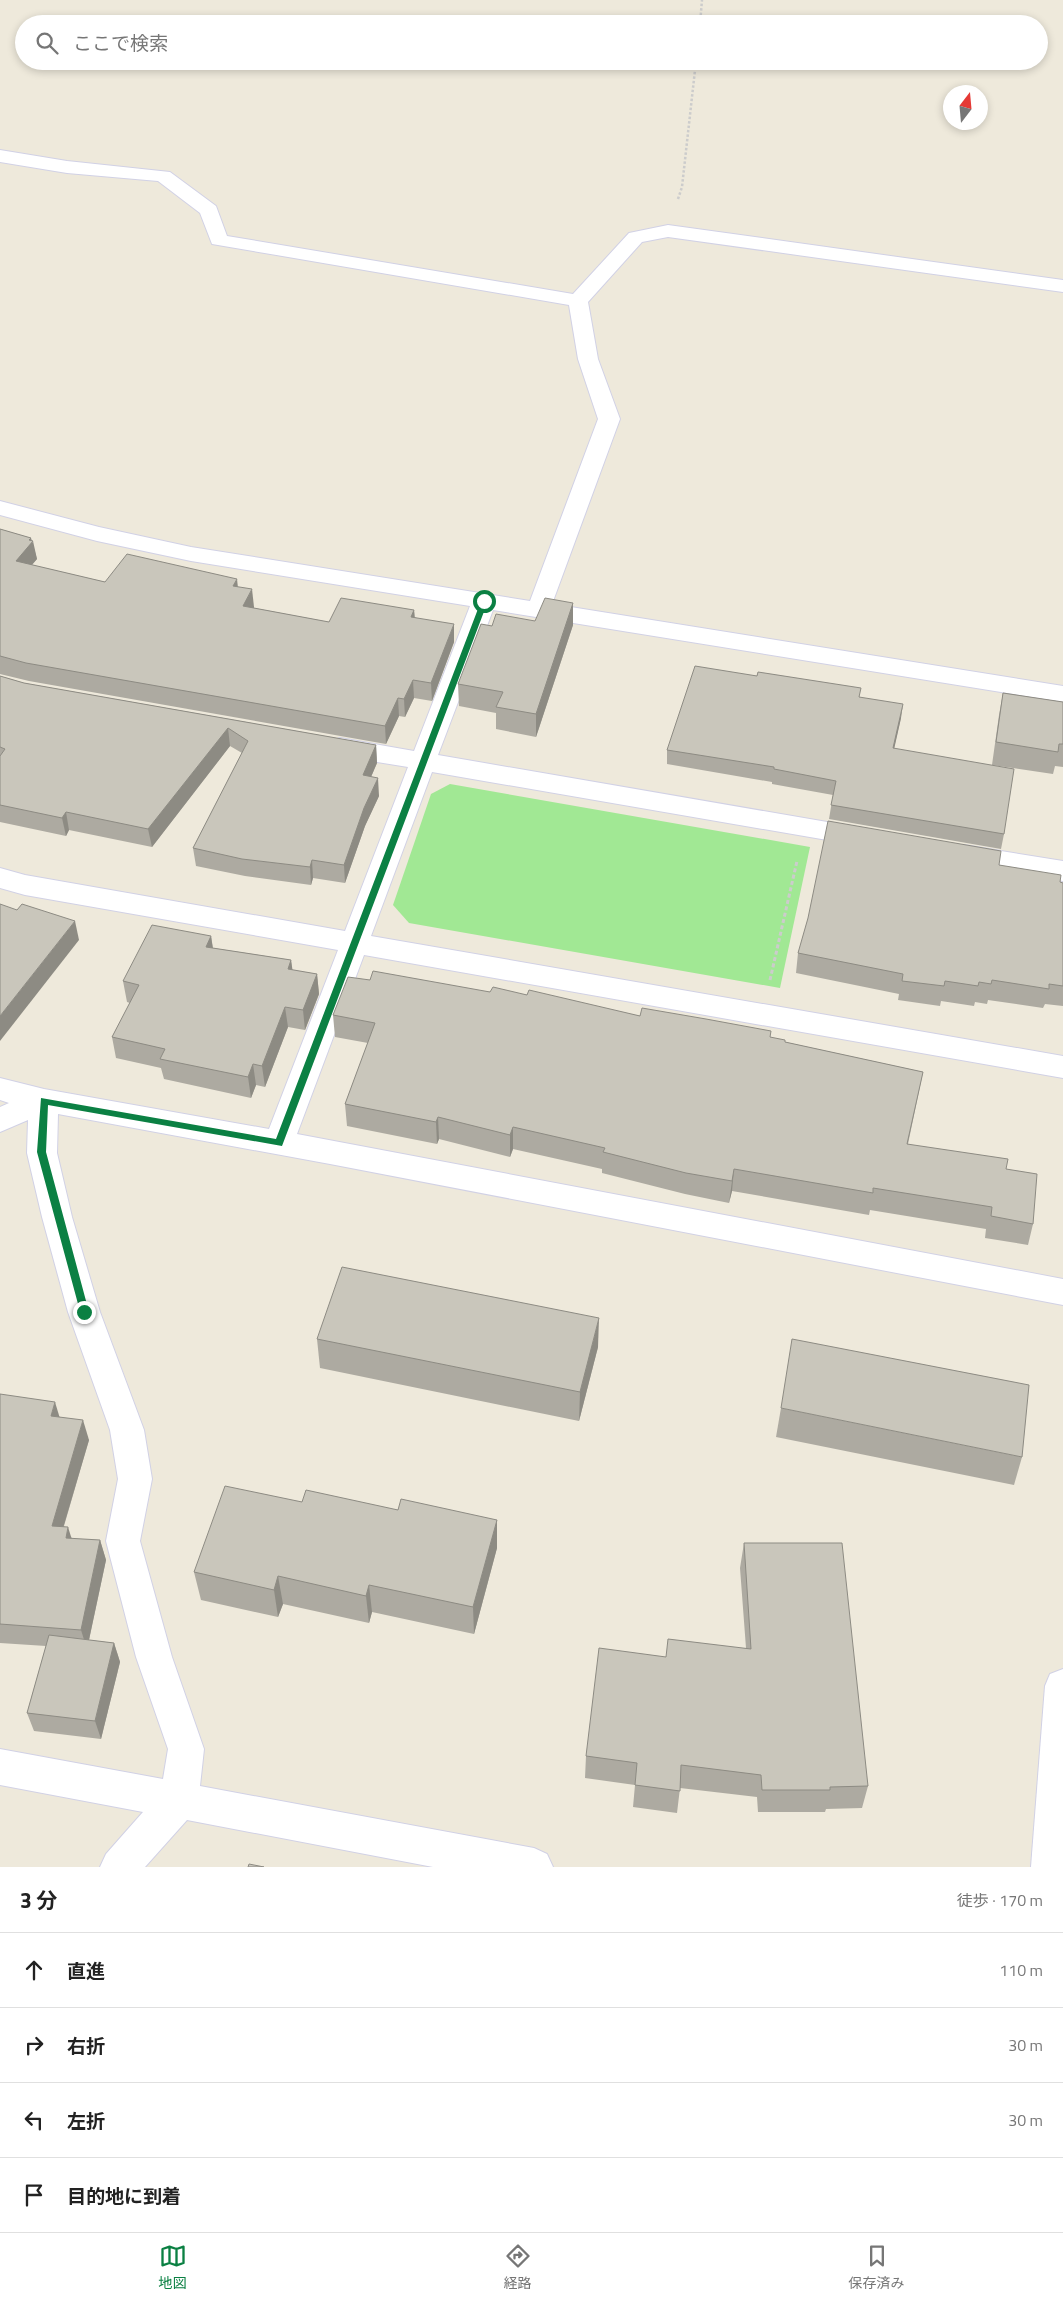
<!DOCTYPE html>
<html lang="ja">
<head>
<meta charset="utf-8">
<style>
	:root { --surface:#fff; --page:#f2f2f2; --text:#222; --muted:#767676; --line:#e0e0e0; --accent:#0b8043 }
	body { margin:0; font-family:"Titillium Web","Noto Sans JP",sans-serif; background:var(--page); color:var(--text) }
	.compass { position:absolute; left:943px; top:85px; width:45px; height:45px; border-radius:50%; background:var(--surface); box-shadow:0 2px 8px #0003; rotate:16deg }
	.stop { position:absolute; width:15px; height:15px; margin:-11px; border:4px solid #0b8043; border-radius:50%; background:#fff }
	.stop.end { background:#0b8043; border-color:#fff; box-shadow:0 1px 5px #0008 }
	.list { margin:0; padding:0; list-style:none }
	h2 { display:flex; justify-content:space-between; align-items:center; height:65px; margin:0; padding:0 20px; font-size:21px }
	h2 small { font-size:16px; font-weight:400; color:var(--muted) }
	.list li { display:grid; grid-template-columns:32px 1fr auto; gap:15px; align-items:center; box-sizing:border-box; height:75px; padding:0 20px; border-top:1px solid var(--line) }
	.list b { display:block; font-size:19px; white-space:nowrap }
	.list em { font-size:16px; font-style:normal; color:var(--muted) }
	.icon { flex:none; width:28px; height:28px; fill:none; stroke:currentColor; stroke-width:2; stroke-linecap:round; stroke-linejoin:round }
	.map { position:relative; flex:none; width:1063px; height:1867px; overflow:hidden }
	.search { position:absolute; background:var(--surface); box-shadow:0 2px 8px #0003; left:15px; right:15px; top:15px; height:55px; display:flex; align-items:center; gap:12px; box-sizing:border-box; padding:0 18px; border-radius:28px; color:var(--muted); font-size:19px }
	.sheet { height:365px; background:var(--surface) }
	nav { display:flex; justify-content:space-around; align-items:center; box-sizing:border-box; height:70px; border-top:1px solid var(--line); background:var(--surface); font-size:14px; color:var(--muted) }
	nav a { display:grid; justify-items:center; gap:2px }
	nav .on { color:var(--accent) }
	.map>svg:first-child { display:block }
</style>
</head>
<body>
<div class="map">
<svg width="1063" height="1867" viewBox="0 0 1063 1867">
	<rect width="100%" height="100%" fill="#eee9db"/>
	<path fill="#a1e894" d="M450,784L810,847L780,988L409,923L393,905L431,794Z"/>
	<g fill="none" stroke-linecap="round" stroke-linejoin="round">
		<g stroke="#d1d1e5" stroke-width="2">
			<g id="minor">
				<path d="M0,150L67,161L170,172L216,206L227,236L573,294L629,233L668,225L1063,280V292L668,237L642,242L588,302L598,359L620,419L552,604L1063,686V702L493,610L438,755L862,828L871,830L875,837L871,844L862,846L432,772L371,936L1063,1056V1078L364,955L297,1134L1063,1279V1305L330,1164L58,1114L57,1153L72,1217L100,1312L144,1430L152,1479L140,1541L172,1657L204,1749L200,1786L534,1848L547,1854L553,1867H433L187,1820L145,1867H100L106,1854L143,1812L0,1785V1749L163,1779L168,1749L136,1657L106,1541L118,1479L110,1430L68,1312L42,1217L27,1153L28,1120L0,1132V1107L9,1103L0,1100V1078L44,1089L269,1129L338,950L25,895L0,888V868L25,875L345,931L408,767L340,756L331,753L327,747L331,741L340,738L414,751L470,606L191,561L97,541L0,515V501L99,527L191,547L530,601L598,419L578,359L569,305L212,244L200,213L158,181L67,173L0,162Z"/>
				<path d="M964,845L1063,861V881L955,861L951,854L955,847Z"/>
				<path d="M1063,1669V1867H1031L1045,1686L1050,1674Z"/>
			</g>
		</g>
		<g stroke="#ccc" stroke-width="2.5" stroke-dasharray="2.5 2" stroke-linecap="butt">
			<path d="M700,24L702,0"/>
			<path d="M678,199L682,187L696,61"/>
		</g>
		<path stroke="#ccc" stroke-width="3" stroke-dasharray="4 2.5" stroke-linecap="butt" d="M770,980L797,861"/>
		<use href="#minor" fill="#fff" fill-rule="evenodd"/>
	</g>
	<g fill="#adaaa1">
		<path d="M0,529L31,538L37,559L32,565L105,582L238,587L254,607V608L329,622L414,610L415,617L454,642L432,701L414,698L405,717L399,716L386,744L29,681L0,674Z"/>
		<path d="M573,603V625L536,737L496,729V713L459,706L458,684L492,626L535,621Z"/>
		<path d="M0,676L24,683L376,745L377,763L371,777L379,796L365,826L345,883L313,878L311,885L245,876L196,866L193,848L242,753L230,746L152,847L69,830L66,836L0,822Z"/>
		<path d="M1003,693L1063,702V767L1055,766L1053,774L992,765L999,715Z"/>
		<path d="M859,697L901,718L894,748L1004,834L1001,849L829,819L833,795L772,784V782L667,764V750Z"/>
		<path d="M999,865L1063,883V1006L1045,1004L1043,1008L988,1000L987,1004L975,1002L974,1006L941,1001L940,1006L898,1000L899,994L796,973L798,953Z"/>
		<path d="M211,936L213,948L291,960L292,970L317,974L319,994L305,1030L288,1027L265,1087L256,1085L251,1098L164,1079L161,1068L116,1058L112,1037L130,1003L127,1002L123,981Z"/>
		<path d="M370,980L490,992L527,995L640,1016L770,1037L785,1042L923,1072L908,1144L1006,1169L1033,1224L1028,1245L985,1238L986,1229L870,1210L869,1215L732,1191L729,1203L685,1194L602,1173V1169L513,1149L510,1157L439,1139L437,1144L347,1126L345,1104L368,1043L335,1037L333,1015Z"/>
		<path d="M317,1339L598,1347L579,1421L320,1368Z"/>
		<path d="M0,1394L60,1417L89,1440L64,1526L72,1539L100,1540L106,1560L89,1640L114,1643L120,1662L101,1739L34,1731L27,1713L46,1646L0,1643Z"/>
		<path d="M781,1408L1022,1457L1014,1485L776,1437Z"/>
		<path d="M302,1502L398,1510L497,1520V1548L474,1634L372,1612L369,1623L283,1604L278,1617L201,1600L194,1572Z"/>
		<path d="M744,1543L868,1786L862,1808L826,1809L825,1812H758L757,1797L680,1788L677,1813L633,1807L635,1785L585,1778L586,1756L666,1657L746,1648L740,1568Z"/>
	</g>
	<g fill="#8d8b83">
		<path d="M31,538L32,543L33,541L37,559L20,578L16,561Z"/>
		<path d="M237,579L239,597L233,586Z"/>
		<path d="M252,589L254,607L245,624L243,606Z"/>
		<path d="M573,603V625L536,737V714Z"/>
		<path d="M414,610L415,628L411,617Z"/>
		<path d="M454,624V642L432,701L431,683Z"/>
		<path d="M413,680L414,698L405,717L404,699Z"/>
		<path d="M398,698L399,716L386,744L385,726Z"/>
		<path d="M903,704L901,718L891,763L893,748Z"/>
		<path d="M228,728L230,746L152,847L148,829Z"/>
		<path d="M376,745L377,763L364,793L363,775Z"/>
		<path d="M378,778L379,796L365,826L345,883L344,865L364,808Z"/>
		<path d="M66,812L69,830L66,836L62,818Z"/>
		<path d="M312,860L313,878L311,885L310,867Z"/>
		<path d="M75,921L79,940L0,1041V1016Z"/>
		<path d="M211,936L214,957L206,947Z"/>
		<path d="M291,960L294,980L288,969Z"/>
		<path d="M317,974L319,994L305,1030L303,1010Z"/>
		<path d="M285,1007L288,1027L265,1087L262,1066Z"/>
		<path d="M253,1064L256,1085L251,1098L248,1077Z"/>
		<path d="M438,1117L439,1139L437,1144L436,1122Z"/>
		<path d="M513,1127V1149L510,1157V1135Z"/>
		<path d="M734,1169L732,1191L729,1203L732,1181Z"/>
		<path d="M599,1318L598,1347L579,1421L580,1392Z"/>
		<path d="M55,1402L61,1422L51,1416Z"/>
		<path d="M83,1420L89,1440L58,1545L52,1526Z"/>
		<path d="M497,1520V1548L474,1634L473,1607Z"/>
		<path d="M68,1527L74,1546L66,1538Z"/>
		<path d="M100,1540L106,1560L87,1649L81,1630Z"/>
		<path d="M278,1576L283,1604L278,1617L274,1590Z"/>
		<path d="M369,1585L372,1612L369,1623L366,1596Z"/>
		<path d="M114,1643L120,1662L101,1739L95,1721Z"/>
	</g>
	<g fill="#c9c6bb" stroke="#8d8b83">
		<path d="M0,529L31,538L29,540L33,541L16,561L105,582L127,554L237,579L233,586L252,589L243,606L329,622L341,598L414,610L411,617L454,624L431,683L413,680L404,699L398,698L385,726L26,663L0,656Z"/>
		<path d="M545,598L573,603L536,714L496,707L503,692L458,684L481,624L492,626L496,614L535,621Z"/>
		<path d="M695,666L757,676L758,672L861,688L859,697L903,704L893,748L1014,769L1004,834L831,805L836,781L774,769V767L667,750Z"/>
		<path d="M0,676L24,683L376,745L363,775L378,778L364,808L344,865L312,860L310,867L242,859L193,848L248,741L228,728L148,829L66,812L62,818L0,805V756L5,749L0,747Z"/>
		<path d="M1003,693L1063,702V744H1059L1058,752L996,742Z"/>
		<path d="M828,821L1001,851L999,865L1061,875L1060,882L1063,883V986L1049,984V989L992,980L991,984L979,982L978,986L945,981L944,986L902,981L903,974L798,953L808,918Z"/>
		<path d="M0,904L17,910L22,904L75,921L0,1016Z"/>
		<path d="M152,925L211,936L206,947L291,960L288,969L317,974L303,1010L285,1007L262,1066L253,1064L248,1077L160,1059L165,1049L112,1037L139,985L123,981Z"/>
		<path d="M373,971L490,992L493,987L527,995L529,990L640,1016L642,1008L706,1019L771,1031L770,1037L785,1040V1042L923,1072L907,1144L1008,1159L1006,1169L1037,1174L1033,1224L991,1216L992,1207L873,1188V1193L734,1169L732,1181L686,1173L603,1152L605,1148L513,1127L510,1135L438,1117L436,1122L345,1104L375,1023L333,1015L348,977L370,980Z"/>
		<path d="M342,1267L599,1318L580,1392L317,1339Z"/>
		<path d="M792,1339L1029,1385L1022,1457L781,1408Z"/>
		<path d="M0,1394L55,1402L51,1416L83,1420L52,1526L68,1527L66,1538L100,1540L81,1630L0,1624Z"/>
		<path d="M225,1486L302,1502L306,1490L398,1510L401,1499L497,1520L473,1607L369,1585L366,1596L278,1576L274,1590L194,1572Z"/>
		<path d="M744,1543H842L868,1786L830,1787V1790H762L761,1775L681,1765L680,1791L635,1785L637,1763L586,1756L599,1648L666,1657L668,1639L751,1649Z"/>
		<path d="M49,1635L114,1643L95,1721L27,1713Z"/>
		<path d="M249,1864L264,1867H248Z"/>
	</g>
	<path fill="#0b8043" d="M484,599L488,601L282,1146L48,1105L46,1152L89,1312L87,1315H81L37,1152L41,1098L276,1139L481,601Z"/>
</svg>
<svg class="compass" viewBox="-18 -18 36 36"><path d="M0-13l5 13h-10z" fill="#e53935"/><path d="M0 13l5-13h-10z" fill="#767676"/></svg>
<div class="stop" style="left:484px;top:601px"></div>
<div class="stop end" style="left:84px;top:1312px"></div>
<div class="search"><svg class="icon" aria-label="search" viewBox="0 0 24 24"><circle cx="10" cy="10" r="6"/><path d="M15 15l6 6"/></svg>ここで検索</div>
</div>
<section class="sheet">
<h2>3 分<small>徒歩 · 170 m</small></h2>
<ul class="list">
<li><svg class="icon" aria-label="ahead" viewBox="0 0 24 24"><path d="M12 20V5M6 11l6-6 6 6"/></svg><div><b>直進</b></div><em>110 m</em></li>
<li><svg class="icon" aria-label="right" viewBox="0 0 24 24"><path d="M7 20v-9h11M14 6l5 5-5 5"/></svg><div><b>右折</b></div><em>30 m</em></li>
<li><svg class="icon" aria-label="left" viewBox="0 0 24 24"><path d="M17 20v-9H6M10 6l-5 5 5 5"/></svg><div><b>左折</b></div><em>30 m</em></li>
<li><svg class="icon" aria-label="arrive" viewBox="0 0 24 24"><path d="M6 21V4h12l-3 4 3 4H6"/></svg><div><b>目的地に到着</b></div></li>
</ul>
</section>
<nav>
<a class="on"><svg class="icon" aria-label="map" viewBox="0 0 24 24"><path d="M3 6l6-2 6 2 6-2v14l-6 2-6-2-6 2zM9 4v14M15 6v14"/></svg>地図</a>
<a><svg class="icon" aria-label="directions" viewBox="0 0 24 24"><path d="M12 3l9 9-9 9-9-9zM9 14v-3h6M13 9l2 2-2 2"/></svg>経路</a>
<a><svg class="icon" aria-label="saved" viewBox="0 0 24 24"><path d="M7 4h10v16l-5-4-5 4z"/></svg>保存済み</a>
</nav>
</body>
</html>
